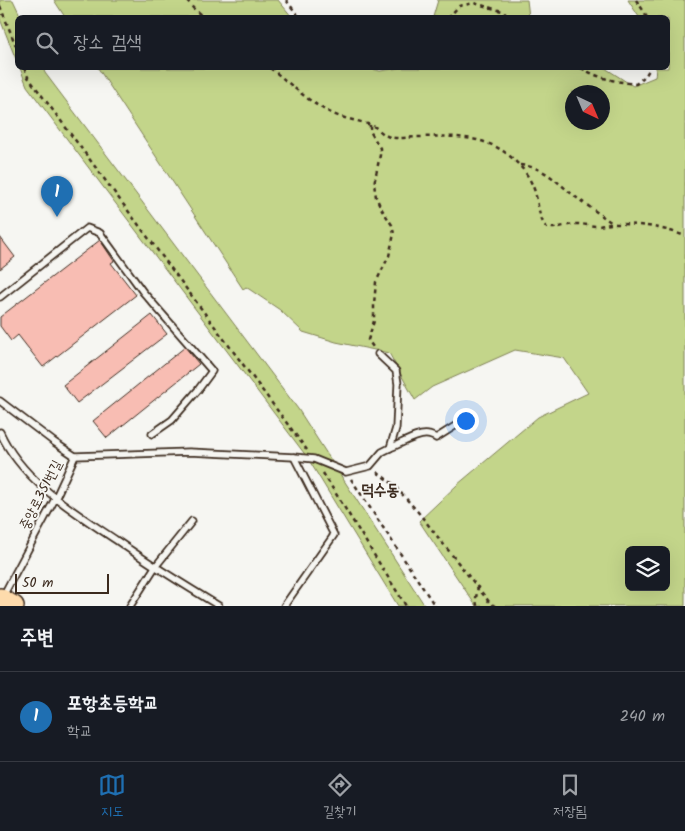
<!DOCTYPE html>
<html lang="ko">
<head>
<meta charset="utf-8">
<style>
	:root { --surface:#171b24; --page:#20242c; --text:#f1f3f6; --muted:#9ea1a6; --line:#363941; --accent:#1f6fb2 }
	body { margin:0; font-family:Kalam,"Poor Story",sans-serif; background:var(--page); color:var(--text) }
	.controls { position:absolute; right:15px; bottom:15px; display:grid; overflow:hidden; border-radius:8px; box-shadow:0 5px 20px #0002 }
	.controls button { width:45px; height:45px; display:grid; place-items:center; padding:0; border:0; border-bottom:1px solid var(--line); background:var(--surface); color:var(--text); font:25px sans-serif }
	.compass { position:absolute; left:565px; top:85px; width:45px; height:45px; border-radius:50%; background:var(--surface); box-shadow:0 5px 20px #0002; rotate:136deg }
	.scale { position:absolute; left:15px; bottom:12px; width:94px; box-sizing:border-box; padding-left:5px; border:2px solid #3b2a1e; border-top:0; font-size:14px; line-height:18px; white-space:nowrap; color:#3b2a1e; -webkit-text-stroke:4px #f6f6f2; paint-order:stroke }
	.you { position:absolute; left:465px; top:420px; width:18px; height:18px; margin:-12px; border:4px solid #fff; border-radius:50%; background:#1a73e8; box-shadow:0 0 0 8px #1a73e833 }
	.badge { display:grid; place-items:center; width:32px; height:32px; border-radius:50%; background:var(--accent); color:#fff; font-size:16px; font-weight:700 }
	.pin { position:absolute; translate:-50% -41px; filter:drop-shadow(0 1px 2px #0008) }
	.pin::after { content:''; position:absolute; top:26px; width:18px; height:15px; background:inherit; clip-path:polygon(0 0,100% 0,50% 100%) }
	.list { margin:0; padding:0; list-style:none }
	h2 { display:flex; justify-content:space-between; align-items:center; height:65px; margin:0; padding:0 20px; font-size:21px }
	h2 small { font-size:16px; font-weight:400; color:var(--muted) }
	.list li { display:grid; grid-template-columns:32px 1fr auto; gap:15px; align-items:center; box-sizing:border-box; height:90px; padding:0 20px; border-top:1px solid var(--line) }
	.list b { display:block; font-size:19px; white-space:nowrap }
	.list p { margin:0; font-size:16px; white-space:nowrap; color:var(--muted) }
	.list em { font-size:16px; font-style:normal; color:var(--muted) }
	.icon { flex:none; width:28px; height:28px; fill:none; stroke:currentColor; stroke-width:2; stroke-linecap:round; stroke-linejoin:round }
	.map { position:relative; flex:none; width:685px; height:606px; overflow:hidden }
	.search { position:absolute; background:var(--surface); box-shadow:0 5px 20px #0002; left:15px; right:15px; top:15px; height:55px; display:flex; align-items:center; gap:12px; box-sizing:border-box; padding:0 18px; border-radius:8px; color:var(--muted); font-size:19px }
	.sheet { height:155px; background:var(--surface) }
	nav { display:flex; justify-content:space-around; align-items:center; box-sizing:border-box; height:70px; border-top:1px solid var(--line); background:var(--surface); font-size:14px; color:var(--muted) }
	nav a { display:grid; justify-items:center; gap:2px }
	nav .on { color:var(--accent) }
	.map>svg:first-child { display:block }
</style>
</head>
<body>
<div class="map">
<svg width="685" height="606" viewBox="0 0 685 606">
	<rect width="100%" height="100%" fill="#f6f6f2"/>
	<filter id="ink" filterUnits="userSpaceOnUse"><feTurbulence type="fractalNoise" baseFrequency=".02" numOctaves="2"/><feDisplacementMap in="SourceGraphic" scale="10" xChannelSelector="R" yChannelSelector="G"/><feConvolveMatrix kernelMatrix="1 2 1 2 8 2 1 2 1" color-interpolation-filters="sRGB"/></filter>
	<g filter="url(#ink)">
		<g fill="#c3d58a" stroke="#7f8054" fill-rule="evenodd">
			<path d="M0,0H13L21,17L18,18L17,62L0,19Z"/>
			<path d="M54,0H278L292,17H65Z"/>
			<path d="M438,0H527L529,17H433Z"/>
			<path d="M628,0H685V606H476L419,521L457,485L538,417L588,393L564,358L515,350L432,387L415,400L389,353L336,342L303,332L280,310L246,287L243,289L98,68H368L380,71L400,68H605L633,86L655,77L656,68H668V18L639,17ZM572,92H602V122H572ZM629,550H666V587H629Z"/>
			<path d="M20,68H43L45,73L298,409L425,606H398L307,457L27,86Z"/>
		</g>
		<g fill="#f8bdb3" stroke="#3b2a1e">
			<path d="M0,237L15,257L0,269Z"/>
			<path d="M100,240L114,261L111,263L136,295L43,367L18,335L11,341L0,326V317Z"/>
			<path d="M152,315L167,334L77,403L63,385Z"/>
			<path d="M185,347L199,364L107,438L93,421Z"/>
		</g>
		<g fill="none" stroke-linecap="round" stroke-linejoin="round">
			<g stroke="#3b2a1e" stroke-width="9">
				<g id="lane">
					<path d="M0,297L87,228L100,233L143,292L212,371L198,390L172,420L152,434"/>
					<path d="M0,401L54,442L75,456L189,452L294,457L314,459L346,472L370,466L382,452L390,448L396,428L398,384L396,371L378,354"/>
					<path d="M0,432C22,481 73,511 116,540C149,563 184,585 219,606"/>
					<path d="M390,448C401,444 418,433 428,435C429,435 435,437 436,438L455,426"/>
					<path d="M3,596L56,497L75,456"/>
					<path d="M130,606L155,567L192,521"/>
					<path d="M284,606L334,535L294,457"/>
				</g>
			</g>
			<g stroke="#3b2a1e" stroke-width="22">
				<path id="primary" d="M0,598L14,606"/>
			</g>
			<g stroke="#3b2a1e" stroke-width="2.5" stroke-dasharray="4 4" stroke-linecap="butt">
				<path d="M187,0L193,8L204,18"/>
				<path d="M286,0L300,18"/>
				<path d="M636,0L645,13L647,18"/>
				<path d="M0,6L18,51"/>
				<path d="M448,18L459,6L474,3L502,11L511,18"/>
				<path d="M24,68L28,77L307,450"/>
				<path d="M270,68C290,83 308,102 331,113C345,120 361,120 375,127C379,130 383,134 387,136C396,140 408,137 418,137C457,136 492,134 520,166C527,173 534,186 536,196C539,208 539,219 547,228C557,229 567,224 578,224C584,224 591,226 597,226C604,226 610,223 616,224C641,224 662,227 685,236"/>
				<path d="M581,68C601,79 613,81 636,84L646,75L650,68"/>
				<path d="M370,125V131L380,148V155L374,184L376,197L381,208L392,225L394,234L389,256L376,282L374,304V321L368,340L373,347"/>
				<path d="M520,165C546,167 557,183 577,198C588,206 601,215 612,223"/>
				<path d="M377,472L393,484L418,512L490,603L495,606"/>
				<path d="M323,473L406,606"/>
				<path d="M351,479L435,606"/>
				<path d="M477,606L476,598L478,586"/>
			</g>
			<use href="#lane" stroke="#f6f6f2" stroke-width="5.5"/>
			<use href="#primary" stroke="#fedbac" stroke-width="19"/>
		</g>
	</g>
	<g text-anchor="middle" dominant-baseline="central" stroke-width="4" stroke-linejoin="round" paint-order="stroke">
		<g font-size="14" fill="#3b2a1e" stroke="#f6f6f2">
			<text transform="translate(41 495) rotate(-63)">중앙로351번길</text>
		</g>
		<g font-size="16" font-weight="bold" fill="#3b2a1e" stroke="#f6f6f2">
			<text x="380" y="490">덕수동</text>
		</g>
	</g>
</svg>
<div class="controls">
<button><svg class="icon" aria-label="layers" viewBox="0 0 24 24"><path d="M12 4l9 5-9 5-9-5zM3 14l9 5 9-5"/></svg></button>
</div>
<svg class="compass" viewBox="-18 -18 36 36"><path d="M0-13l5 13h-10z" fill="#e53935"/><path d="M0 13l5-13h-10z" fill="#9ea1a6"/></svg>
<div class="scale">50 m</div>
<div class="you"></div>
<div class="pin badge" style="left:57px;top:217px">1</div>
<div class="search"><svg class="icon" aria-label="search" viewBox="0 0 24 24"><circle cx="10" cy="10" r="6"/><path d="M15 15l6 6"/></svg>장소 검색</div>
</div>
<section class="sheet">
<h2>주변<small></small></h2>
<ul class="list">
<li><span class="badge">1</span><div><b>포항초등학교</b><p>학교</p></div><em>240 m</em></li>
</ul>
</section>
<nav>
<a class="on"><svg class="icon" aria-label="map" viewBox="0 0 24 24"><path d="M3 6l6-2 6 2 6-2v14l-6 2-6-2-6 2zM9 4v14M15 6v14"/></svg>지도</a>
<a><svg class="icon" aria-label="directions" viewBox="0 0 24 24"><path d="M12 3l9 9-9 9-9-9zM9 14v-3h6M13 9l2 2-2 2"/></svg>길찾기</a>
<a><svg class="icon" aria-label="saved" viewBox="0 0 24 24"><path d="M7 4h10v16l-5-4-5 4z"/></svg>저장됨</a>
</nav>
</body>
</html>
